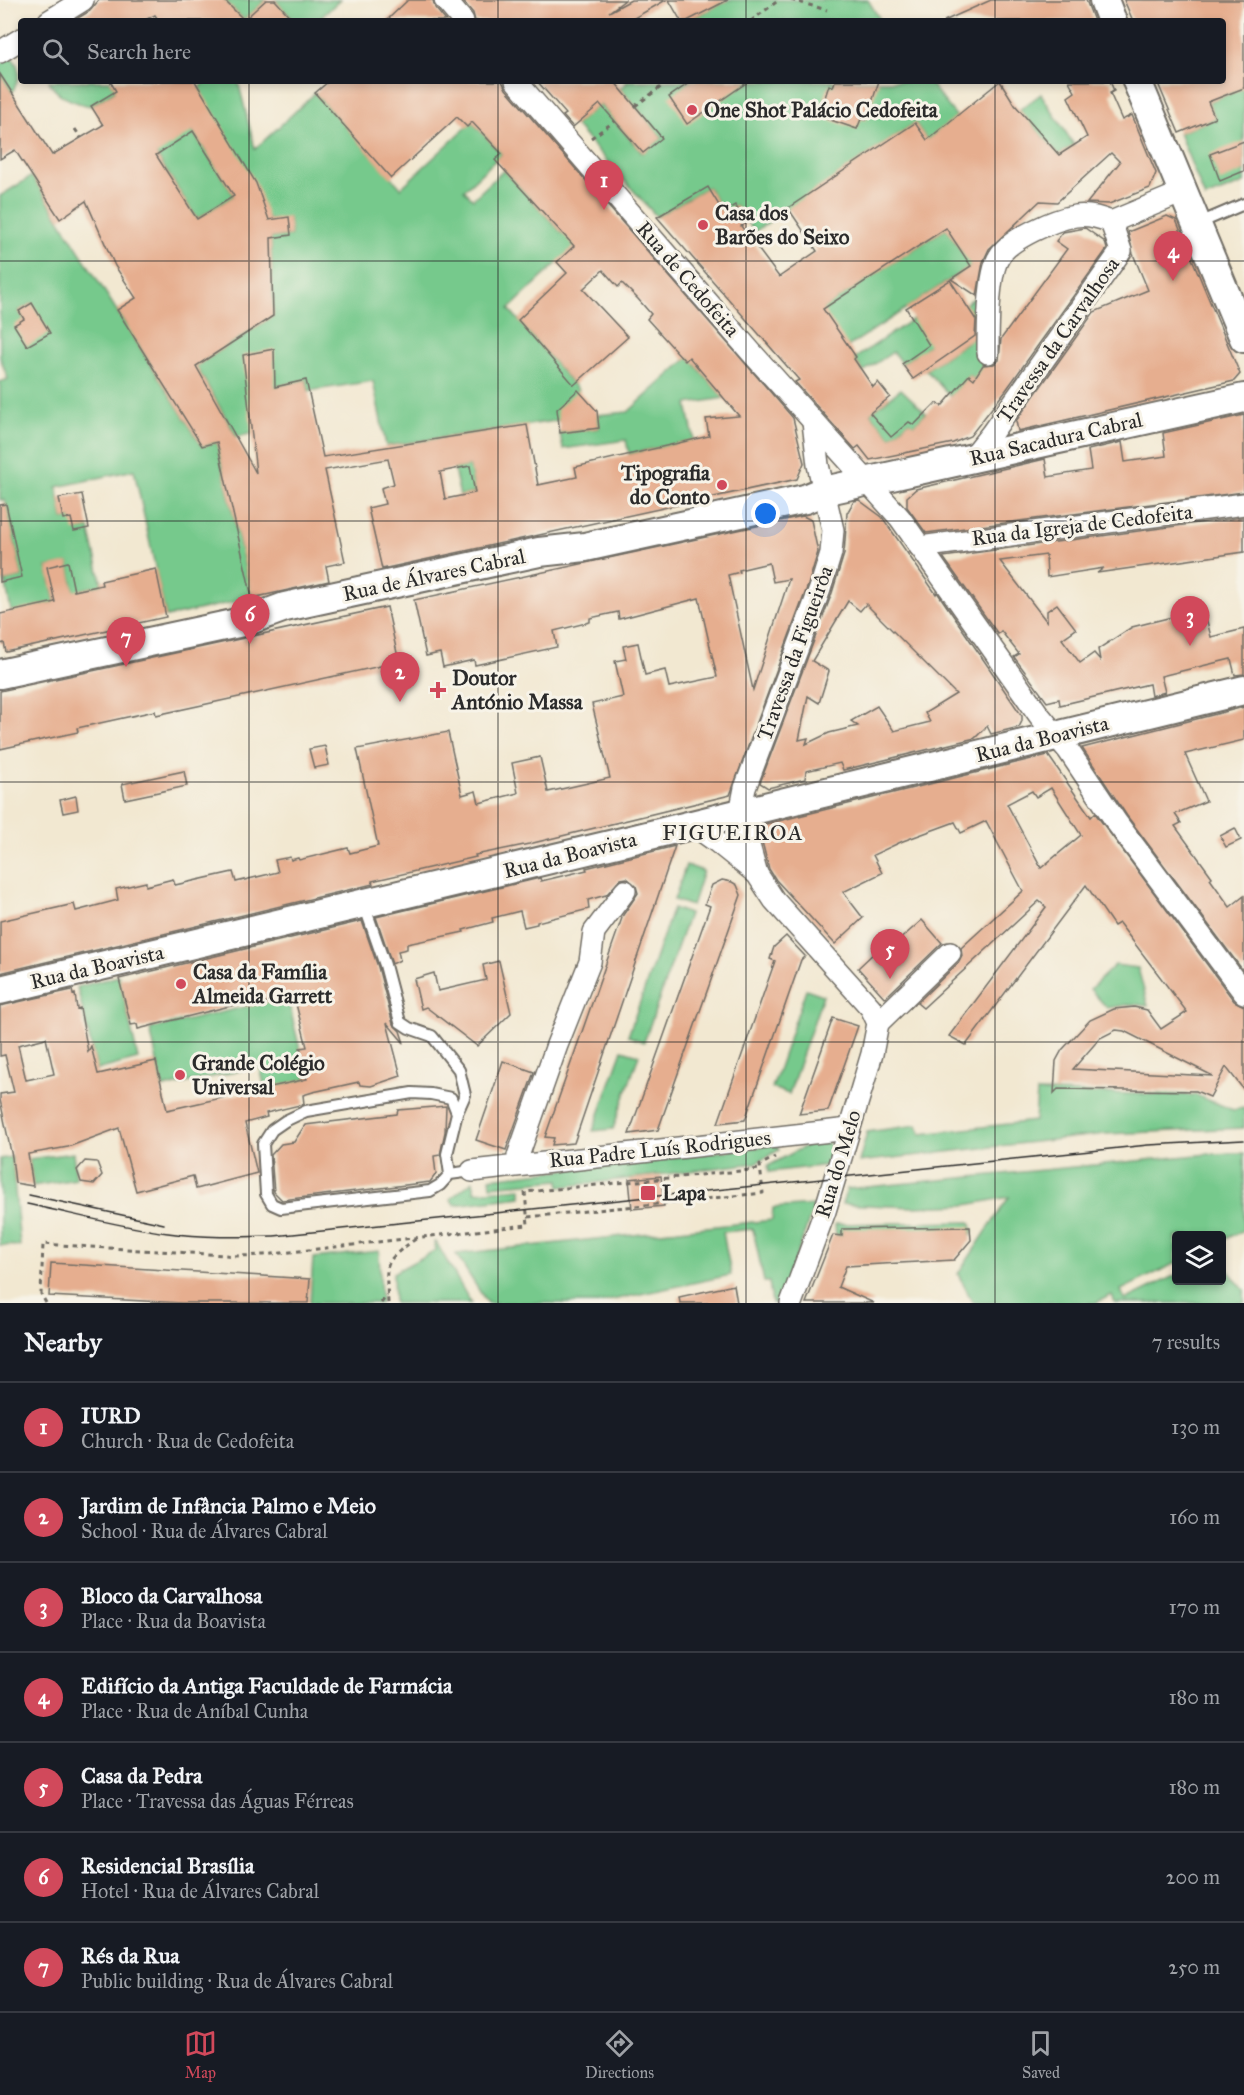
<!DOCTYPE html>
<html lang="en">
<head>
<meta charset="utf-8">
<style>
	:root { --surface:#171b24; --page:#242831; --text:#f1f3f6; --muted:#9ea1a6; --line:#363941; --accent:#d1495b }
	body { margin:0; font-family:"IM FELL Great Primer",serif; background:var(--page); color:var(--text) }
	.controls { position:absolute; right:18px; bottom:18px; display:grid; overflow:hidden; border-radius:6px; box-shadow:0 3px 9px #0003 }
	.controls button { width:54px; height:54px; display:grid; place-items:center; padding:0; border:0; border-bottom:2px solid var(--line); background:var(--surface); color:var(--text); font:30px sans-serif }
	.you { position:absolute; left:766px; top:514px; width:21px; height:21px; margin:-15px; border:4px solid #fff; border-radius:50%; background:#1a73e8; box-shadow:0 0 0 9px #1a73e833 }
	.badge { display:grid; place-items:center; width:39px; height:39px; border-radius:50%; background:var(--accent); color:#fff; font-size:20px; font-weight:700 }
	.pin { position:absolute; translate:-50% -50px; filter:drop-shadow(0 2px 3px #0008) }
	.pin::after { content:''; position:absolute; top:32px; width:21px; height:18px; background:inherit; clip-path:polygon(0 0,100% 0,50% 100%) }
	.list { margin:0; padding:0; list-style:none }
	h2 { display:flex; justify-content:space-between; align-items:center; height:78px; margin:0; padding:0 24px; font-size:26px }
	h2 small { font-size:20px; font-weight:400; color:var(--muted) }
	.list li { display:grid; grid-template-columns:39px 1fr auto; gap:18px; align-items:center; box-sizing:border-box; height:90px; padding:0 24px; border-top:2px solid var(--line) }
	.list b { display:block; font-size:22px; white-space:nowrap }
	.list p { margin:0; font-size:20px; white-space:nowrap; color:var(--muted) }
	.list em { font-size:20px; font-style:normal; color:var(--muted) }
	.icon { flex:none; width:33px; height:33px; fill:none; stroke:currentColor; stroke-width:2; stroke-linecap:round; stroke-linejoin:round }
	.map { position:relative; flex:none; width:1244px; height:1303px; overflow:hidden }
	.search { position:absolute; background:var(--surface); box-shadow:0 3px 9px #0003; left:18px; right:18px; top:18px; height:66px; display:flex; align-items:center; gap:15px; box-sizing:border-box; padding:0 21px; border-radius:6px; color:var(--muted); font-size:22px }
	.sheet { height:708px; background:var(--surface) }
	nav { display:flex; justify-content:space-around; align-items:center; box-sizing:border-box; height:84px; border-top:2px solid var(--line); background:var(--surface); font-size:16px; color:var(--muted) }
	nav a { display:grid; justify-items:center; gap:3px }
	nav .on { color:var(--accent) }
	.map>svg:first-child { display:block }
</style>
</head>
<body>
<div class="map">
<svg width="1244" height="1303" viewBox="0 0 1244 1303">
	<rect width="100%" height="100%" fill="#f7f3e8"/>
	<filter id="ink" filterUnits="userSpaceOnUse"><feTurbulence type="fractalNoise" baseFrequency=".0167" numOctaves="2"/><feDisplacementMap in="SourceGraphic" scale="12" xChannelSelector="R" yChannelSelector="G"/><feConvolveMatrix kernelMatrix="1 2 1 2 8 2 1 2 1" color-interpolation-filters="sRGB"/></filter>
	<filter id="wash" filterUnits="userSpaceOnUse"><feTurbulence type="fractalNoise" baseFrequency=".008" numOctaves="4" result="noise"/><feDisplacementMap in="SourceGraphic" scale="24" xChannelSelector="R" yChannelSelector="G"/><feGaussianBlur stdDeviation="1.35" result="paint"/><feColorMatrix in="noise" values="0 0 0 0 0 0 0 0 0 0 0 0 0 0 0 0 0 1.4 0 .05"/><feComposite in="paint" operator="in"/></filter>
	<g filter="url(#wash)">
		<rect width="100%" height="100%" fill="#f2e8d1"/>
		<g fill="#76c98c" stroke="#507a5c" stroke-width="1.5" fill-rule="evenodd">
			<path d="M224,0H266L244,20Z"/>
			<path d="M275,0H340L317,21H294Z"/>
			<path d="M728,0H868L881,21H687Z"/>
			<path d="M11,57C23,68 19,80 12,93L0,74V64Z"/>
			<path d="M49,81H110L116,90L91,106C75,103 56,97 49,81Z"/>
			<path d="M207,81H238L255,149L315,93L401,188L472,122L502,154L464,190L473,199L504,170L562,233L578,243L509,309L578,390L568,419L386,446L373,381L309,391L306,380L275,387L253,433L237,437L196,366L273,316L271,238L291,235L289,218L269,220L199,88Z"/>
			<path d="M626,81H928L957,117L927,140L915,123L754,232L735,205L723,212L708,187L657,217L575,125L600,104L642,153L662,138L620,88L627,83Z"/>
			<path d="M1244,88V183L1205,198L1179,133L1215,118L1208,102Z"/>
			<path d="M1041,94L1074,145L1059,155L1019,110Z"/>
			<path d="M193,131L234,196L197,219L145,137Z"/>
			<path d="M32,176L202,446L217,442L252,598L166,617L134,470L57,487L63,519L71,518L77,530L89,528L102,585L79,590L76,602L68,563L47,567L55,602L34,607L19,649L5,581L22,577L5,500H0V382L8,379L0,357V196ZM32,303L27,346L24,319L19,311Z"/>
			<path d="M946,228L962,252L983,258L840,352L822,309Z"/>
			<path d="M986,290L983,360L986,370L978,382L969,375L951,397L926,370L983,331L973,315L925,348L920,363L915,355L902,364L893,352L863,372L854,359L913,319L956,310Z"/>
			<path d="M689,357L724,398L687,404L694,440L629,454L626,440L563,449L560,433L599,428L597,415L628,412Z"/>
			<path d="M901,389L926,413L914,425L909,422L891,437L870,413Z"/>
			<path d="M470,466L475,493L460,496L454,469Z"/>
			<path d="M686,865L703,871L692,906L674,900Z"/>
			<path d="M673,908L689,914L644,1042L628,1036Z"/>
			<path d="M1115,965L1138,968L1148,1006L1133,1004L1107,1008L1090,989Z"/>
			<path d="M119,976L138,1059L97,1070L77,987Z"/>
			<path d="M285,987L307,1079L265,1089L260,1066L163,1088L150,1029L274,1000Z"/>
			<path d="M806,989L823,995L789,1094L772,1088Z"/>
			<path d="M622,1050L639,1055L613,1129L593,1131Z"/>
			<path d="M1037,1092L1196,1095L1233,1110L1244,1108V1128L1105,1134L859,1162L867,1132L917,1125L921,1134L1035,1121Z"/>
			<path d="M828,1142L832,1150L828,1165L769,1172L768,1166L809,1144Z"/>
			<path d="M776,1145L779,1150L756,1163L560,1187L559,1180L491,1186L490,1178Z"/>
			<path d="M73,1153L76,1179L33,1186L29,1159Z"/>
			<path d="M1244,1153V1230L1222,1241V1236H1176V1263L1121,1290L1125,1300L1176,1275V1280H1222V1263L1244,1290V1303H1115L1112,1295L1095,1303H973L958,1274L1009,1197L966,1205L914,1207L842,1204L847,1189L1208,1154Z"/>
			<path d="M12,1157L20,1246L0,1245V1159Z"/>
			<path d="M473,1181L475,1192L521,1188V1197L455,1205L450,1199Z"/>
			<path d="M814,1205L781,1302L772,1303L769,1282H764L753,1229L723,1232L731,1275L598,1303H487L456,1254L772,1220L773,1208Z"/>
			<path d="M970,1222L973,1231L970,1237L842,1229V1235H836L835,1224Z"/>
			<path d="M434,1242H436L471,1303H394L393,1273L436,1250Z"/>
			<path d="M379,1251L381,1303H310L313,1258Z"/>
		</g>
		<g id="blocks">
			<g fill="#e6ae8f" fill-rule="evenodd">
				<path d="M99,0H224L244,20L266,0H275L294,21H159L155,15L143,21H73L90,11Z"/>
				<path d="M408,0H433L435,8L446,21H386Z"/>
				<path d="M462,0H625L609,12L631,0H666L629,21H475L473,13Z"/>
				<path d="M669,0H728L687,21H681Z"/>
				<path d="M991,0H1086L1094,21H944Z"/>
				<path d="M1124,0H1244V88L1208,102L1215,118L1179,133L1157,81H1223V21H1133Z"/>
				<path d="M0,74L52,155L103,125L91,106L116,91L110,81H195L256,183L269,220L289,217L291,235L271,238L273,316L196,366L256,473L243,355L274,349L275,387L306,380L323,457L527,425L538,485L577,477L575,467L709,436L706,419L739,416L689,357L685,361L647,319L651,314L638,299L622,283L618,287L603,270L583,289L628,337L574,385L518,320L567,273L557,262L574,246L495,160L502,154L472,122L467,127L457,117L391,178L315,93L329,81H502L506,89L793,418L804,463L797,479L382,569L368,508L385,504L381,488L394,484L388,459L325,470L345,562L326,566L329,581L252,598L217,442L202,446L117,310L136,298L115,266L86,201L60,219L15,150L0,159ZM193,131L234,196L197,219L156,155ZM470,466L475,493L445,499L440,472Z"/>
				<path d="M537,81H614L662,138L643,153L600,104L573,127L563,116L566,114Z"/>
				<path d="M692,81H749L687,124L669,97Z"/>
				<path d="M835,81H879L866,120L861,119L857,129L819,116L829,85L833,87Z"/>
				<path d="M1000,81L1015,105L1059,155L1087,137L1068,97L1075,92L1069,81H1110L1114,91L1110,93L1122,120L1132,115L1156,173L1150,188L1109,204L1087,203L1120,162L1111,153L1057,202L1040,201L989,249L983,262L977,296L951,279L971,266L946,228L823,309L856,357L854,359L873,387L878,382L890,397L870,413L891,437L909,422L914,425L936,403L942,406L969,375L974,379L983,365L994,364L999,360L1001,339L1067,249L1056,241L1063,232L1085,228L1105,242L1107,249L1006,390L970,436L953,443L870,460L859,446L855,449L795,382L799,380L657,217L708,187L723,212L735,205L747,223L741,226L779,277L817,251L788,208L915,123L927,140Z"/>
				<path d="M1244,141V171L1220,181L1210,154Z"/>
				<path d="M1167,216L1176,220L1240,374L1234,381L1018,431L1016,421L1094,312L1148,290L1133,254L1128,232Z"/>
				<path d="M950,280L976,320L975,336L913,379L902,364L929,345L906,308Z"/>
				<path d="M32,303L50,333L27,346L14,325L24,319L19,311Z"/>
				<path d="M578,390L597,411L599,428L560,433L557,409Z"/>
				<path d="M1244,415V492L926,533L907,507V497L916,489L1045,459L1048,477L1091,470L1088,450L1122,442L1125,462L1166,456L1163,433Z"/>
				<path d="M82,494L89,528L74,531L71,518L63,519L59,498Z"/>
				<path d="M859,500L882,517L936,594L937,592L1022,716V721L1019,727L991,734L987,726L975,738L843,770L840,763L806,771L805,779L768,788L760,783L832,593L844,554L847,513L854,501ZM848,601L860,611L866,604L956,694L925,713L930,722L894,731L877,706L851,721L858,726L829,733L806,744L808,738L799,740L808,696L819,703L829,671L812,661Z"/>
				<path d="M6,504L22,577L0,582V505Z"/>
				<path d="M803,516L811,520L818,552L808,585L730,795L529,844L475,855L476,857L372,881L373,884L0,973V921L74,904L76,911L118,900L116,889L146,882V886L173,879L175,885L233,872L236,882L278,872L275,860L290,857L291,860L298,858L299,860L348,848L350,853L378,846L357,749L448,732L462,795L476,791L479,803L518,793L512,763L540,757L548,792L610,778L592,704L623,697L615,661L626,659L623,646L638,643L645,675L665,670L669,687L717,677L699,598L619,619L618,612L590,618V622L554,631L557,647L475,665L474,660L443,667L440,653L426,656L414,600ZM769,563L773,582L789,579L753,690L728,575L740,572L739,570Z"/>
				<path d="M1244,517V552L1097,573L1104,568L1047,577L1046,555L1000,561L1047,622V611L1057,604L1076,629L1062,639L1080,663L1094,653L1100,660L1098,649L1132,627L1204,609L1211,637L1244,629V674L1235,675L1231,659L1161,676L1165,692L1151,696L1149,684L1060,705L1059,699L1047,702L1014,657L1019,654L1001,631L998,634L990,623L943,557Z"/>
				<path d="M68,562L74,591L102,585L101,581L156,569L166,617L6,652L4,643L0,644V614L55,602L47,567Z"/>
				<path d="M387,607L399,662L156,715L155,711L77,728L78,732L0,749V691Z"/>
				<path d="M1244,707V740L1185,754L1206,801L1175,814L1181,823L1175,826L1212,877L1210,879L1230,907L1244,896V972L1127,816L1082,748Z"/>
				<path d="M325,746L329,765L314,768L309,749Z"/>
				<path d="M1048,755L1091,817L1095,813L1234,1001L1244,1006V1090L1226,1067L1210,1097L1196,1091L1058,1089L1054,1093L1056,1061L1062,1050L1090,1020L1114,1009L1134,1007L1147,1010L1161,1029L1187,1012L1119,923L1114,926L1086,885L966,1045L949,1036L1046,907L1039,901L923,1008L917,1003L959,962L962,956L961,948L1023,891L986,821L961,833L955,822L903,841L873,855L882,873L843,892L863,918L835,944L776,880L769,869L758,826ZM1051,788L1081,835L1041,868L1007,804L1032,791L1036,797ZM1116,1030L1124,1031L1213,1076L1073,1069L1100,1038Z"/>
				<path d="M184,771L187,786L125,799L122,784Z"/>
				<path d="M76,796L78,810L63,813L60,800Z"/>
				<path d="M1235,828L1241,840L1226,847L1220,836Z"/>
				<path d="M675,846L574,1143L552,1145L554,1138L545,1137L623,915L638,893L636,886L627,878L621,879L606,895L588,900L589,909L537,922V924L524,927L520,911L492,918L493,922L463,930L464,932L407,944V949L398,951L400,960L392,964L376,917L540,878L541,881L587,870L586,868Z"/>
				<path d="M722,880L732,882L737,885L741,895L658,1130L629,1134L710,906L705,904L712,885Z"/>
				<path d="M922,920L942,943L885,998L858,968L875,952L880,957Z"/>
				<path d="M362,921L378,967L393,1024L400,1031L404,1043L387,1023L401,1076L371,1086L360,1085L359,1082L313,1092L303,1095L304,1104L266,1113L267,1117L245,1123L257,1173L196,1189L193,1176L136,1191L119,1128L68,1147L28,1154L33,1186L15,1183L12,1157L0,1100V1094L14,1092L5,1055L0,1056V1006L72,990L73,995L75,994L77,1009L80,1008L88,1052L91,1046L98,1074L156,1061L167,1110L307,1079L300,1048L307,1047L294,996L247,1007L246,1002L138,1029L137,1024L131,1025L119,979ZM46,1038L54,1074L26,1080L18,1045Z"/>
				<path d="M786,936L805,956L801,960L745,1120L718,1123L775,961L770,959L774,947Z"/>
				<path d="M499,961L511,1013L477,1046L426,1007L421,1009L414,979L434,973L438,991L486,980L483,965Z"/>
				<path d="M833,1018L858,1026L828,1111L799,1114Z"/>
				<path d="M503,1061L534,1072L506,1150L476,1140Z"/>
				<path d="M446,1106L445,1132L440,1155L434,1156L436,1174L430,1182L282,1200L274,1192L271,1155L281,1144L294,1142L305,1125L397,1114L398,1110Z"/>
				<path d="M85,1161L97,1162L102,1175L94,1184L81,1182L77,1170Z"/>
				<path d="M661,1176L664,1206L632,1209L629,1179Z"/>
				<path d="M970,1227L971,1240L954,1260L846,1266L838,1287L874,1303H806L833,1235L842,1236V1229Z"/>
				<path d="M51,1263L310,1279L308,1303H182L49,1296Z"/>
				<path d="M734,1285L737,1303H680L679,1297Z"/>
			</g>
		</g>
	</g>
	<g filter="url(#ink)">
		<use href="#blocks" fill-opacity="0" stroke="#716d65" stroke-width="1.5"/>
		<g fill="none" stroke-linecap="round" stroke-linejoin="round">
			<g stroke="#716d65" stroke-width="14">
				<g id="lane">
					<path d="M1197,224L1244,204"/>
					<path d="M368,916L385,965L400,1022L409,1028L432,1036L459,1070L465,1095L457,1113"/>
					<path d="M450,1174L447,1154L457,1113L451,1098L431,1094L412,1093L306,1111L285,1121L272,1130L263,1144L266,1194L272,1204L281,1208L430,1191L440,1185L450,1174L472,1171"/>
				</g>
			</g>
			<g stroke="#716d65" stroke-width="24">
				<g id="street">
					<path d="M445,0L463,21"/>
					<path d="M49,21L83,0"/>
					<path d="M0,52L21,39"/>
					<path d="M516,81L751,352L900,518L1039,715L1068,750L1117,823L1244,993"/>
					<path d="M1111,222L1183,192"/>
					<path d="M988,353C988,332 988,274 999,257C1009,239 1055,219 1075,216C1088,214 1099,217 1111,222"/>
					<path d="M972,458L991,434L1121,251L1111,222"/>
					<path d="M920,547L1244,504"/>
					<path d="M693,825L717,842L757,874L774,900L871,1008L878,1023L872,1054L825,1211L791,1303"/>
					<path d="M757,874L740,813L745,788L820,589L831,553L833,530L818,465L813,422"/>
					<path d="M878,1023L950,953"/>
					<path d="M518,1156L557,1045L590,962L594,932L625,891"/>
					<path d="M472,1171L849,1129"/>
				</g>
			</g>
			<g stroke="#716d65" stroke-width="32">
				<g id="secondary">
					<path d="M1104,0L1112,21"/>
					<path d="M1137,81L1244,338"/>
					<path d="M0,674L247,621L285,607L539,552L585,547L805,499L824,491L1244,398"/>
					<path d="M0,990L622,842L1244,690"/>
				</g>
			</g>
			<g stroke="#716d65" stroke-width="3" stroke-dasharray="4.5 4.5" stroke-linecap="butt">
				<path d="M791,0L827,10"/>
				<path d="M751,21L779,0"/>
				<path d="M635,106L669,81"/>
				<path d="M75,129L81,138"/>
				<path d="M591,138L615,121"/>
				<path d="M528,1217L763,1193L760,1165L775,1157"/>
				<path d="M46,1303L41,1294L43,1244L240,1256L264,1255L528,1225L525,1192L761,1169"/>
				<path d="M381,1303L387,1295"/>
				<path d="M388,1303C386,1261 382,1263 417,1238"/>
			</g>
			<use href="#lane" stroke="#fff" stroke-width="10"/>
			<use href="#street" stroke="#fff" stroke-width="21"/>
			<use href="#secondary" stroke="#fff" stroke-width="28"/>
			<g stroke="#2b2b2b" stroke-width="1.5">
				<path d="M29,1195L164,1224"/>
				<path d="M27,1204C74,1214 120,1227 168,1233C203,1238 238,1237 274,1236L1148,1145L1244,1140"/>
			</g>
		</g>
	</g>
	<path fill="none" stroke="#2b2b2b" stroke-width="1.5" stroke-opacity="0.55" d="M249,0V21M498,0V21M746,0V21M995,0V21M249,81V1303M498,81V1303M746,81V1303M995,81V1303M0,261H1244M0,521H1244M0,782H1244M0,1042H1244"/>
	<g fill="#d1495b" stroke="#f7f3e8" stroke-width="2">
		<circle cx="692" cy="110" r="6"/>
		<circle cx="703" cy="225" r="6"/>
		<circle cx="722" cy="485" r="6"/>
		<path d="M435 681h6v6h6v6h-6v6h-6v-6h-6v-6h6z"/>
		<circle cx="181" cy="984" r="6"/>
		<circle cx="180" cy="1075" r="6"/>
		<rect x="640" y="1185" width="16" height="16" rx="3"/>
	</g>
	<g text-anchor="middle" dominant-baseline="central" stroke-width="6" stroke-linejoin="round" paint-order="stroke">
		<g font-size="21" font-weight="bold" fill="#2b2b2b" stroke="#f7f3e8" text-anchor="start">
			<text x="704" y="110">One Shot Palácio Cedofeita</text>
			<text x="715" y="213">Casa dos<tspan x="715" dy="24">Barões do Seixo</tspan></text>
			<text x="710" y="473" text-anchor="end">Tipografia<tspan x="710" dy="24">do Conto</tspan></text>
			<text x="452" y="678">Doutor<tspan x="452" dy="24">António Massa</tspan></text>
			<text x="193" y="972">Casa da Família<tspan x="193" dy="24">Almeida Garrett</tspan></text>
			<text x="192" y="1063">Grande Colégio<tspan x="192" dy="24">Universal</tspan></text>
			<text x="662" y="1193">Lapa</text>
		</g>
		<g font-size="21" fill="#2b2b2b" stroke="#f7f3e8">
			<text transform="translate(688 279) rotate(49)">Rua de Cedofeita</text>
			<text transform="translate(1058 340) rotate(-55)">Travessa da Carvalhosa</text>
			<text transform="translate(1056 439) rotate(-13)">Rua Sacadura Cabral</text>
			<text transform="translate(1082 525) rotate(-7)">Rua da Igreja de Cedofeita</text>
			<text transform="translate(434 575) rotate(-12)">Rua de Álvares Cabral</text>
			<text transform="translate(795 653) rotate(-70)">Travessa da Figueirôa</text>
			<text transform="translate(1042 739) rotate(-14)">Rua da Boavista</text>
			<text transform="translate(570 855) rotate(-14)">Rua da Boavista</text>
			<text transform="translate(97 967) rotate(-13)">Rua da Boavista</text>
			<text transform="translate(660 1149) rotate(-6)">Rua Padre Luís Rodrigues</text>
			<text transform="translate(838 1164) rotate(-73)">Rua do Melo</text>
		</g>
		<g font-size="22" letter-spacing="1.5" fill="#2b2b2b" stroke="#f7f3e8">
			<text x="733" y="832">FIGUEIROA</text>
		</g>
	</g>
</svg>
<div class="controls">
<button><svg class="icon" aria-label="layers" viewBox="0 0 24 24"><path d="M12 4l9 5-9 5-9-5zM3 14l9 5 9-5"/></svg></button>
</div>
<div class="you"></div>
<div class="pin badge" style="left:604px;top:210px">1</div>
<div class="pin badge" style="left:400px;top:702px">2</div>
<div class="pin badge" style="left:1190px;top:646px">3</div>
<div class="pin badge" style="left:1173px;top:281px">4</div>
<div class="pin badge" style="left:890px;top:979px">5</div>
<div class="pin badge" style="left:250px;top:644px">6</div>
<div class="pin badge" style="left:126px;top:667px">7</div>
<div class="search"><svg class="icon" aria-label="search" viewBox="0 0 24 24"><circle cx="10" cy="10" r="6"/><path d="M15 15l6 6"/></svg>Search here</div>
</div>
<section class="sheet">
<h2>Nearby<small>7 results</small></h2>
<ul class="list">
<li><span class="badge">1</span><div><b>IURD</b><p>Church · Rua de Cedofeita</p></div><em>130 m</em></li>
<li><span class="badge">2</span><div><b>Jardim de Infância Palmo e Meio</b><p>School · Rua de Álvares Cabral</p></div><em>160 m</em></li>
<li><span class="badge">3</span><div><b>Bloco da Carvalhosa</b><p>Place · Rua da Boavista</p></div><em>170 m</em></li>
<li><span class="badge">4</span><div><b>Edifício da Antiga Faculdade de Farmácia</b><p>Place · Rua de Aníbal Cunha</p></div><em>180 m</em></li>
<li><span class="badge">5</span><div><b>Casa da Pedra</b><p>Place · Travessa das Águas Férreas</p></div><em>180 m</em></li>
<li><span class="badge">6</span><div><b>Residencial Brasília</b><p>Hotel · Rua de Álvares Cabral</p></div><em>200 m</em></li>
<li><span class="badge">7</span><div><b>Rés da Rua</b><p>Public building · Rua de Álvares Cabral</p></div><em>250 m</em></li>
</ul>
</section>
<nav>
<a class="on"><svg class="icon" aria-label="map" viewBox="0 0 24 24"><path d="M3 6l6-2 6 2 6-2v14l-6 2-6-2-6 2zM9 4v14M15 6v14"/></svg>Map</a>
<a><svg class="icon" aria-label="directions" viewBox="0 0 24 24"><path d="M12 3l9 9-9 9-9-9zM9 14v-3h6M13 9l2 2-2 2"/></svg>Directions</a>
<a><svg class="icon" aria-label="saved" viewBox="0 0 24 24"><path d="M7 4h10v16l-5-4-5 4z"/></svg>Saved</a>
</nav>
</body>
</html>
